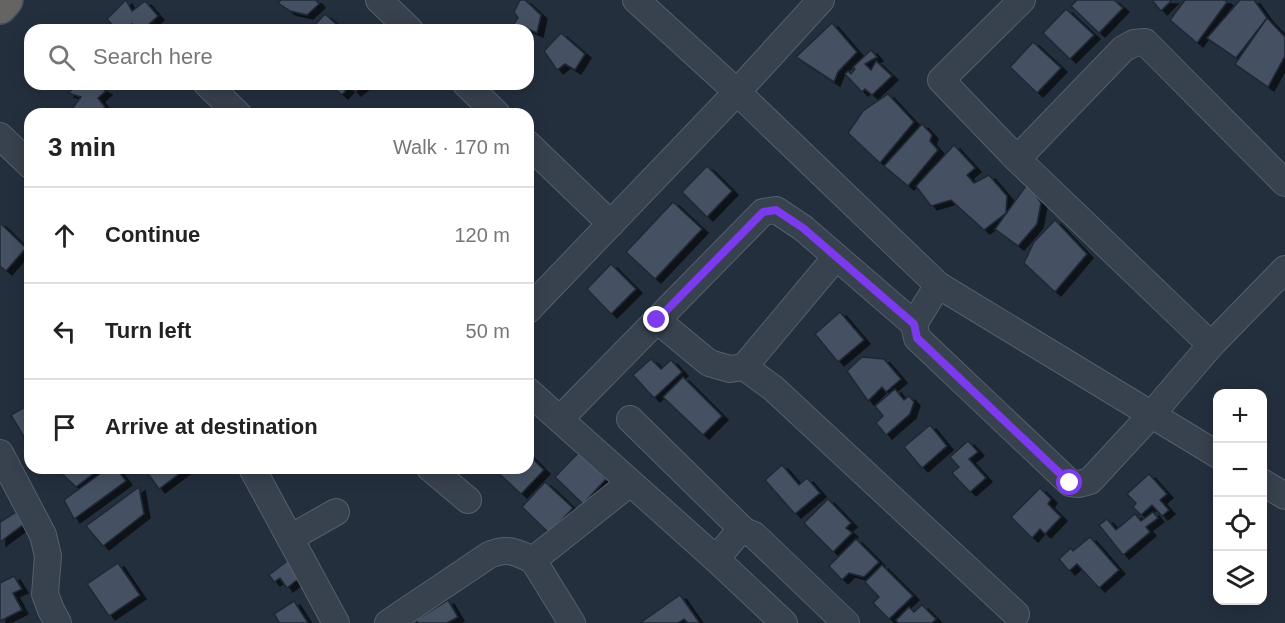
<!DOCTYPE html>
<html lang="en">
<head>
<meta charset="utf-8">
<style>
	:root { --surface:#fff; --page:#f2f2f2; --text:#222; --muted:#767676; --line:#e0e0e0 }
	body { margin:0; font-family:Arial,sans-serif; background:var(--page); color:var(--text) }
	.controls { position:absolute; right:18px; bottom:18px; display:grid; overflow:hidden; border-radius:12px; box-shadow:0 3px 15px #0003 }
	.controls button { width:54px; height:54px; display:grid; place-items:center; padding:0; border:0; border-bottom:2px solid var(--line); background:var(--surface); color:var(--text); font:30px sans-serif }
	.stop { position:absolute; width:18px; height:18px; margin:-14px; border:4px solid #7c3aed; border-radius:50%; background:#fff }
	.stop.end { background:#7c3aed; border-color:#fff; box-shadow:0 2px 6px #0008 }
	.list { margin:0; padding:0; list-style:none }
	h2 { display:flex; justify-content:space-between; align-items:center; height:78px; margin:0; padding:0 24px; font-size:26px }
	h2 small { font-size:20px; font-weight:400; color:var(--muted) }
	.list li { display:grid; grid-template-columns:39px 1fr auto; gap:18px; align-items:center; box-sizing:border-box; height:96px; padding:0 24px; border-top:2px solid var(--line) }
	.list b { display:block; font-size:22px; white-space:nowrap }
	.list em { font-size:20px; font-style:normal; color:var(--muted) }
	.icon { flex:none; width:33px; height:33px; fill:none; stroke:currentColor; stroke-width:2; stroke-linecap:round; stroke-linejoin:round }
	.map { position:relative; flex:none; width:1285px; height:623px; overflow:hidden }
	.search { position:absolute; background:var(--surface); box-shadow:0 3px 15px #0003; left:24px; top:24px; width:510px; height:66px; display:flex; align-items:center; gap:15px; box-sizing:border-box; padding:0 21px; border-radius:18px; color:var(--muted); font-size:22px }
	.panel { position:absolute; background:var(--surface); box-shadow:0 3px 15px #0003; left:24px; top:108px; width:510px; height:366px; border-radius:18px }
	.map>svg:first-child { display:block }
</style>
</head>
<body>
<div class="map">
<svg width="1285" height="623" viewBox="0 0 1285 623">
	<defs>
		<filter id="shadow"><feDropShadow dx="6" dy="4" stdDeviation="0" flood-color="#0009"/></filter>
	</defs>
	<rect width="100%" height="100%" fill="#242f3e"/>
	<g fill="#455162" stroke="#1f2835" stroke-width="1.5" filter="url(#shadow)">
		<path d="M126,0L132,11L145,1L158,16L143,30H137L132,24L127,30H117L107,19Z"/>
		<path d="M281,0H316L319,4L307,15L290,11L278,3Z"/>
		<path d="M520,0H525L541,15L537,33L526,28L524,30L510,29L518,18L514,12Z"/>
		<path d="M1077,0H1114L1123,8L1099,33L1071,6Z"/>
		<path d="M1152,0H1172L1161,11Z"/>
		<path d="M1185,0H1225L1227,2L1197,43L1170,20Z"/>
		<path d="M1240,0H1254L1267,18L1236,58L1207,38Z"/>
		<path d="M1066,9L1094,35L1070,59L1043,33Z"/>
		<path d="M325,14L343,30H310Z"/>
		<path d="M1267,18L1285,37V56L1268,87L1235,64Z"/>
		<path d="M832,23L857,52L838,72L834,82L796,57Z"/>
		<path d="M561,33L585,54L575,70L565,64L557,70L544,51Z"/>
		<path d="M1033,42L1061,68L1037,93L1010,67Z"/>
		<path d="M871,50L877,57L865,64L871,70L876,61L892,76L872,95L865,89L862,92L845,74L848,71L851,74L855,69L853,67Z"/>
		<path d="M79,84H93L106,91L98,98L105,107L98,114H77L72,109L81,97L68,93Z"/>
		<path d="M330,84H365L355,92L350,86L342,95Z"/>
		<path d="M888,94L914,122L880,163L848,133L863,111Z"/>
		<path d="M922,124L932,135L930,141L938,150L908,186L884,166Z"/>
		<path d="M954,145L975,168L967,175L974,183L989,175L1007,196L1006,213L984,230L951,200L931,206L916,186Z"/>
		<path d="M707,166L732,191L707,217L682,192Z"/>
		<path d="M1028,183L1041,203L1037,224L1018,246L995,229Z"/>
		<path d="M673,202L702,229L655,279L626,252Z"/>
		<path d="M1055,220L1087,254L1055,292L1024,263L1034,242Z"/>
		<path d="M0,223L26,248L6,271L0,266Z"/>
		<path d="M611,264L636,289L611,314L587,289Z"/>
		<path d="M840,312L864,340L838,362L815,334Z"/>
		<path d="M862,357L884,359L901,379L886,392L882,387L868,401L847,371Z"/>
		<path d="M651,359L661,369L671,360L682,372L654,398L633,375Z"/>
		<path d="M683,377L722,416L703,435L663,397Z"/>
		<path d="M895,389L904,400L909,396L914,402L910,414L886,435L876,423L883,416L875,406Z"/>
		<path d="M30,404V435L24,437L11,415Z"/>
		<path d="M930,425L947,446L922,468L904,447Z"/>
		<path d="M968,441L978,452L969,459L986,478L970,492L952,473L959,467L950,457Z"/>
		<path d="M579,452L606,479L583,504L555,477Z"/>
		<path d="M528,454L544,470L521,494L493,468H528Z"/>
		<path d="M782,465L799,485L807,478L820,493L795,514L765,480Z"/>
		<path d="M56,468H101L76,487Z"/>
		<path d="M108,468H116L126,481L74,519L64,500Z"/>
		<path d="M144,468H187L159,489Z"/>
		<path d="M1149,474L1167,494L1160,500L1169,510L1162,516L1152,505L1141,515L1133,507L1136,503L1127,494Z"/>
		<path d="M545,482L573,508L549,533L522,507Z"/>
		<path d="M139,487L144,514L103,546L86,526Z"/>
		<path d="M1040,488L1051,499L1048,504L1061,517L1045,534L1040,529L1032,538L1011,517Z"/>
		<path d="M828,499L851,523L846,528L852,533L833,552L804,523Z"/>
		<path d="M16,512L24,524L0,542V522Z"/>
		<path d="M1153,512L1158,518L1146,527L1150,532L1123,555L1099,525L1107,519L1116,530L1135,514L1141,521Z"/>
		<path d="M1090,537L1119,570L1099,588L1077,564L1069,571L1059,559L1071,548L1073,551Z"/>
		<path d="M856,539L879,562L864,577L849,573L842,580L829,566Z"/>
		<path d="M291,558L303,575L287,588L280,578L274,582L269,575Z"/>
		<path d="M118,563L140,595L109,616L87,584Z"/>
		<path d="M882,565L913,596L889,619L873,603L879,597L865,582Z"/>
		<path d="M14,576L22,589L13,593L22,610L0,621V583Z"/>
		<path d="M680,595L699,622L698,623H688L684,619L678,623H640Z"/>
		<path d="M448,600L458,617L447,623H418L416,620Z"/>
		<path d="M294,601L308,623H277L279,622L274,614Z"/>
		<path d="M922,605L936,619L932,623H898L896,620L909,607L914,612Z"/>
	</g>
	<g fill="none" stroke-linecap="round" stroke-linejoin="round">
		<g stroke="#565f6c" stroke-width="28">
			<g id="minor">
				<path d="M379,0L410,30"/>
				<path d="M636,0L737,92L821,0"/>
				<path d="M207,84L238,114"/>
				<path d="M466,84L497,114"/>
				<path d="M0,136L30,165"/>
				<path d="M528,144L611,224"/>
				<path d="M1017,159L941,80L1022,0"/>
				<path d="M938,285L914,324L917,338L1070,483L1079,484L1090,481L1151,415L1211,345L1285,269"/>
				<path d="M528,310L737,92L938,285L1218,455"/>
				<path d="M657,320L709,363L730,369L744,367L773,388L1016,614"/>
				<path d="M1211,345L1017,159L1123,49L1134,43L1145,42L1285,183"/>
				<path d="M744,367L836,257"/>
				<path d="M528,391L716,559L784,623"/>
				<path d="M560,419L763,212L776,210L803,228L914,324"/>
				<path d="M630,419L744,531"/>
				<path d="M0,453L43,535L48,556L45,594L51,610L58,623"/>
				<path d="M252,468L336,623"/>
				<path d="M430,468L468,500"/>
				<path d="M1262,482L1285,496"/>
				<path d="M290,538L336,512"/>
				<path d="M716,559L737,534L744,531L754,535L846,623"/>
				<path d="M388,623L489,555C507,547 516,552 533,560"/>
				<path d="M572,623L533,560L630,483"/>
			</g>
		</g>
		<g stroke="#434c59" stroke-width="36">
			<path id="trunk" d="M0,7L6,0"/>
		</g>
		<use href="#minor" stroke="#38414e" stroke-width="26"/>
		<use href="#trunk" stroke="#656462" stroke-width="33"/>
	</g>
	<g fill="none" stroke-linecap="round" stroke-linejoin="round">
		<path stroke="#7c3aed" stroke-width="8" d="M657,320L763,212L776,210L803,228L914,324L917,338L1070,483"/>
	</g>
</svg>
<div class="controls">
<button>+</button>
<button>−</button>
<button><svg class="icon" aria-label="locate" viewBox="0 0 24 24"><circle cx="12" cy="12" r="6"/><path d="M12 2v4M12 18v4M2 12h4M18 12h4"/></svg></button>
<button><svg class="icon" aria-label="layers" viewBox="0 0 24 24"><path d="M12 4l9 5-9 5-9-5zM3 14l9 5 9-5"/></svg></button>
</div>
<div class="stop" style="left:1070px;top:483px"></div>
<div class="stop end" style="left:657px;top:320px"></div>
<div class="search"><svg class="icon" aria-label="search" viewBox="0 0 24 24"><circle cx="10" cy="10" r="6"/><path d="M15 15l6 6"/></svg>Search here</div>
<section class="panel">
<h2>3 min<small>Walk · 170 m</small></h2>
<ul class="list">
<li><svg class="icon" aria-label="ahead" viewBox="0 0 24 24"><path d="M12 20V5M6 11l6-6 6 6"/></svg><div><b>Continue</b></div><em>120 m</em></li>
<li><svg class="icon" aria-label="left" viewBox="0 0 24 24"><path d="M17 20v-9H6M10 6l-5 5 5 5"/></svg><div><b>Turn left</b></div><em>50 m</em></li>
<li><svg class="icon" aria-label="arrive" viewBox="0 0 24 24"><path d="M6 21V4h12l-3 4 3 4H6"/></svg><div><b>Arrive at destination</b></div></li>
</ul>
</section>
</div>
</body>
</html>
